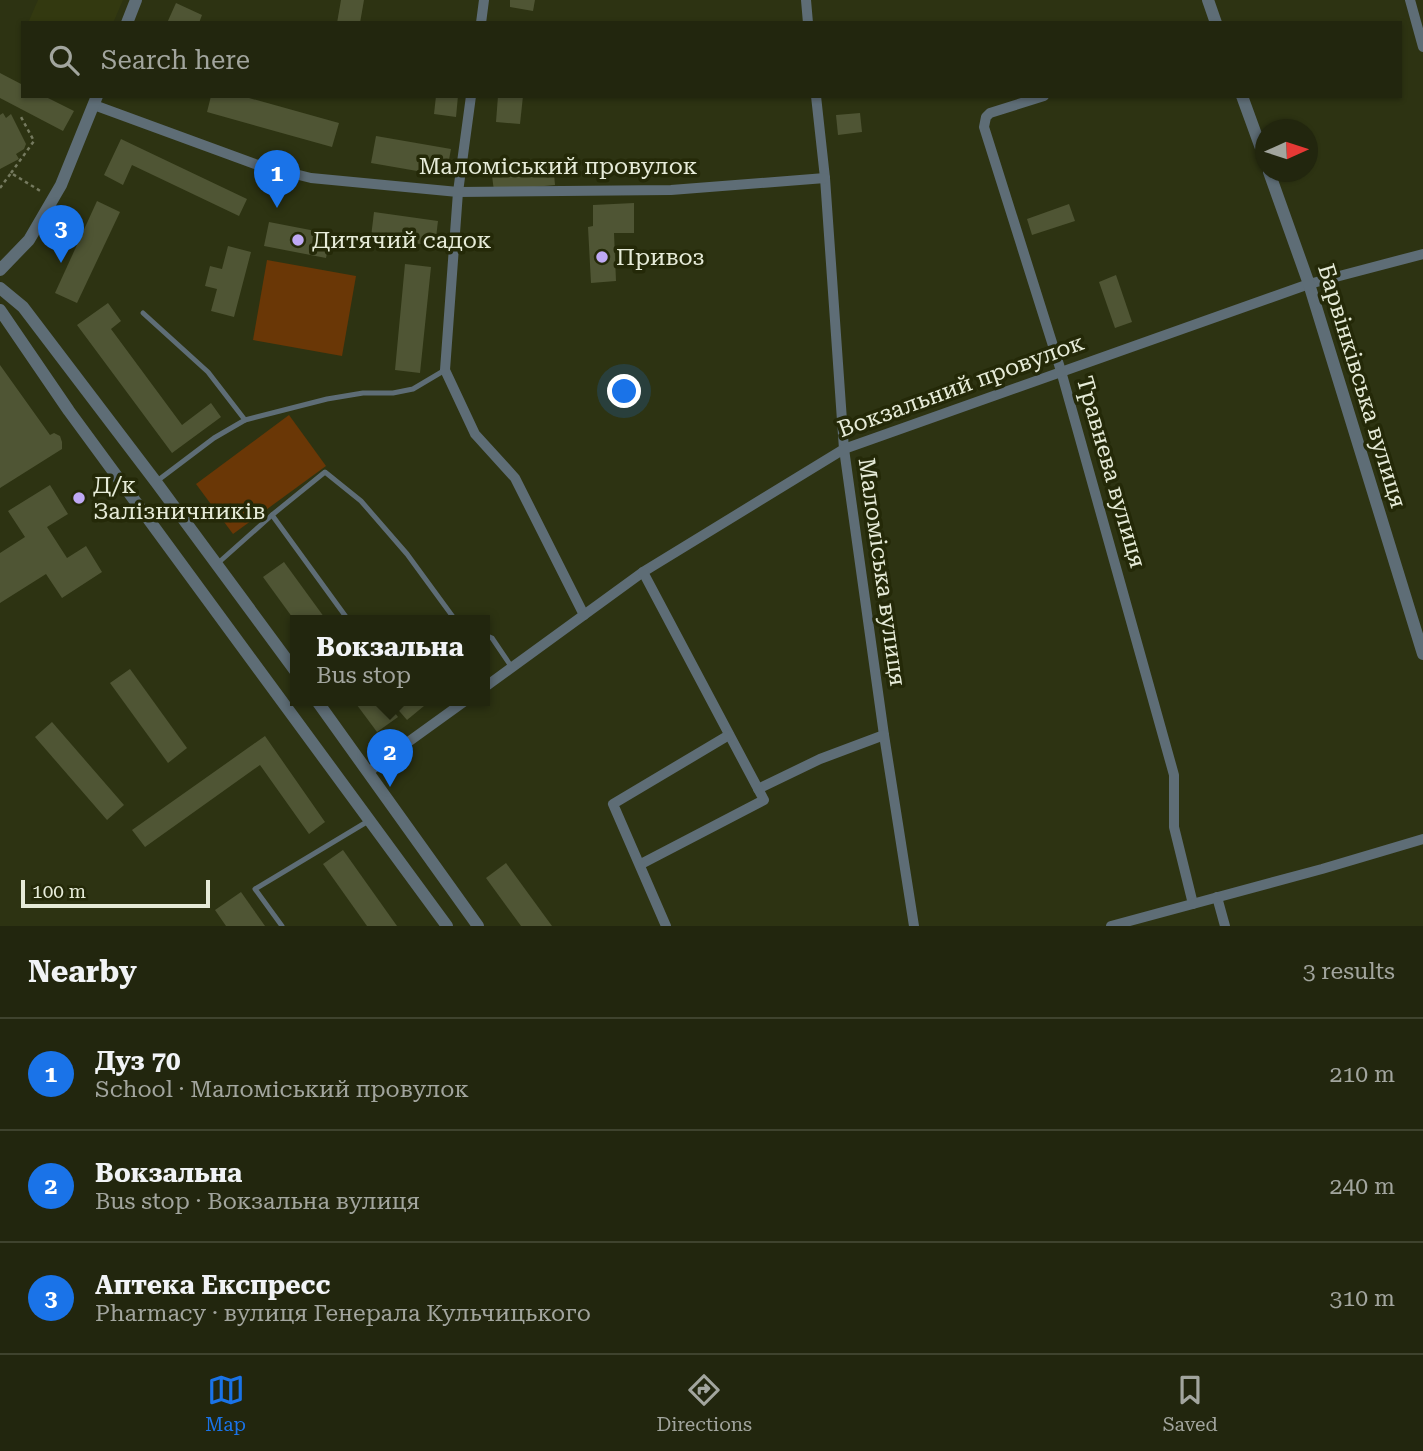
<!DOCTYPE html>
<html lang="en">
<head>
<meta charset="utf-8">
<style>
	:root { --surface:#22260e; --page:#2e321c; --text:#f1f3f6; --muted:#a2a59e; --line:#3f432e; --accent:#1a73e8 }
	body { margin:0; font-family:"Roboto Serif",serif; background:var(--page); color:var(--text) }
	.compass { position:absolute; left:1255px; top:119px; width:63px; height:63px; border-radius:50%; background:var(--surface); box-shadow:0 2px 5px #0004; rotate:87deg }
	.scale { position:absolute; left:21px; bottom:18px; width:189px; box-sizing:border-box; padding-left:7px; border:4px solid #e6ebd8; border-top:0; font-size:19px; line-height:24px; white-space:nowrap; color:#e6ebd8; -webkit-text-stroke:5px #242908; paint-order:stroke }
	.you { position:absolute; left:625px; top:392px; width:24px; height:24px; margin:-18px; border:5px solid #fff; border-radius:50%; background:#1a73e8; box-shadow:0 0 0 10px #1a73e833 }
	.badge { display:grid; place-items:center; width:46px; height:46px; border-radius:50%; background:var(--accent); color:#fff; font-size:23px; font-weight:700 }
	.pin { position:absolute; translate:-50% -58px; filter:drop-shadow(0 2px 4px #0008) }
	.pin::after { content:''; position:absolute; top:37px; width:24px; height:21px; background:inherit; clip-path:polygon(0 0,100% 0,50% 100%) }
	.popup { position:absolute; left:290px; top:615px; width:200px; height:91px; box-sizing:border-box; display:grid; place-content:center; border-radius:0px; background:var(--surface); filter:drop-shadow(0 2px 5px #0005); font-size:23px; white-space:nowrap; color:var(--muted) }
	.popup b { font-size:26px; color:var(--text) }
	.popup::after { content:''; position:absolute; left:50%; top:100%; margin-left:-14px; border:14px solid transparent; border-top-color:var(--surface) }
	.list { margin:0; padding:0; list-style:none }
	h2 { display:flex; justify-content:space-between; align-items:center; height:91px; margin:0; padding:0 28px; font-size:30px }
	h2 small { font-size:23px; font-weight:400; color:var(--muted) }
	.list li { display:grid; grid-template-columns:46px 1fr auto; gap:21px; align-items:center; box-sizing:border-box; height:112px; padding:0 28px; border-top:2px solid var(--line) }
	.list b { display:block; font-size:26px; white-space:nowrap }
	.list p { margin:0; font-size:23px; white-space:nowrap; color:var(--muted) }
	.list em { font-size:23px; font-style:normal; color:var(--muted) }
	.icon { flex:none; width:38px; height:38px; fill:none; stroke:currentColor; stroke-width:2; stroke-linecap:round; stroke-linejoin:round }
	.map { position:relative; flex:none; width:1423px; height:926px; overflow:hidden }
	.search { position:absolute; background:var(--surface); box-shadow:0 2px 5px #0004; left:21px; right:21px; top:21px; height:77px; display:flex; align-items:center; gap:18px; box-sizing:border-box; padding:0 24px; border-radius:0px; color:var(--muted); font-size:26px }
	.sheet { height:427px; background:var(--surface) }
	nav { display:flex; justify-content:space-around; align-items:center; box-sizing:border-box; height:98px; border-top:2px solid var(--line); background:var(--surface); font-size:19px; color:var(--muted) }
	nav a { display:grid; justify-items:center; gap:4px }
	nav .on { color:var(--accent) }
	.map>svg:first-child { display:block }
</style>
</head>
<body>
<div class="map">
<svg width="1423" height="926" viewBox="0 0 1423 926">
	<rect width="100%" height="100%" fill="#2d3312"/>
	<path fill="#333910" d="M38,0H123L113,23H28Z"/>
	<g fill="#6a3706">
		<path d="M267,260L356,276L342,356L253,340Z"/>
		<path d="M289,415L326,466L233,534L196,484Z"/>
	</g>
	<g fill="#4f5534">
		<path d="M341,0H364L360,23H337Z"/>
		<path d="M510,0H535L533,11L510,7Z"/>
		<path d="M176,3L202,15L199,23H167Z"/>
		<path d="M0,73L23,85V96H44L74,111L63,131L0,98Z"/>
		<path d="M211,96H242L339,123L332,147L207,112Z"/>
		<path d="M436,96H458L456,117L434,114Z"/>
		<path d="M498,96H523L520,124L496,122Z"/>
		<path d="M3,113L6,118L11,114L26,144L24,149L16,154L19,159L0,169V115Z"/>
		<path d="M860,113L862,132L838,135L836,115Z"/>
		<path d="M376,136L451,149L446,176L371,163Z"/>
		<path d="M121,139L247,199L239,216L132,165L123,185L104,175Z"/>
		<path d="M553,162L555,185L494,191L491,168Z"/>
		<path d="M97,201L120,212L77,303L55,293Z"/>
		<path d="M634,203V233H614L616,281L591,283L588,227L593,226V205Z"/>
		<path d="M1069,204L1075,221L1032,235L1027,219Z"/>
		<path d="M374,212L438,221L435,246L371,237Z"/>
		<path d="M269,222L331,234L326,258L264,246Z"/>
		<path d="M228,246L251,252L234,317L211,311L217,289L205,286L210,266L222,269Z"/>
		<path d="M405,264L431,267L420,373L395,370Z"/>
		<path d="M1116,275L1132,322L1115,328L1099,282Z"/>
		<path d="M108,303L121,321L111,329L182,425L211,403L221,417L172,453L77,325Z"/>
		<path d="M0,365L50,435L54,433L60,436L62,442V449L0,488Z"/>
		<path d="M50,485L68,514L47,527L67,558L86,546L102,572L62,598L46,574L0,603V553L25,537L8,511Z"/>
		<path d="M284,562L327,621H295L263,577Z"/>
		<path d="M130,669L187,748L168,763L110,683Z"/>
		<path d="M354,701H386L398,717L377,732Z"/>
		<path d="M399,701H430L407,720L394,705Z"/>
		<path d="M52,722L124,805L107,820L35,737Z"/>
		<path d="M265,736L325,822L309,834L260,765L145,847L132,830Z"/>
		<path d="M343,850L397,926H367L323,864Z"/>
		<path d="M506,863L552,926H521L486,878Z"/>
		<path d="M241,892L265,926H226L215,910Z"/>
	</g>
	<g fill="none" stroke-linecap="round" stroke-linejoin="round">
		<g stroke="#757a5f" stroke-width="2.5" stroke-dasharray="3.5 3.5" stroke-linecap="butt">
			<path d="M11,173L34,141L21,117"/>
			<path d="M0,188L11,173L42,192"/>
		</g>
		<g stroke="#5e6d76" stroke-width="5">
			<path d="M143,313L208,372L245,420"/>
			<path d="M157,481L214,438L245,420L327,399L363,393H393L413,389L445,370"/>
			<path d="M272,515L349,621"/>
			<path d="M217,564L272,515L325,472L361,501L407,554L456,621"/>
			<path d="M485,635L492,638L511,666"/>
			<path d="M282,926L255,889L370,820"/>
		</g>
		<g stroke="#5e6d76" stroke-width="10">
			<path d="M806,0L808,23"/>
			<path d="M1410,0L1423,47"/>
			<path d="M481,23L484,0"/>
			<path d="M471,96L458,192L445,370L475,434L515,478L584,615"/>
			<path d="M816,96L825,178L844,449L884,735L914,926"/>
			<path d="M1044,96L990,113L986,117L984,127L1061,371L1174,775V827L1193,904"/>
			<path d="M94,105L255,164L311,178L458,192L671,190L825,178"/>
			<path d="M485,687L643,572L844,449L1309,284L1423,254"/>
			<path d="M369,772L386,758L465,701"/>
			<path d="M758,789L820,759L884,735"/>
			<path d="M641,864L764,800L643,572"/>
			<path d="M1217,897L1225,926"/>
			<path d="M666,926L613,804L729,735"/>
			<path d="M1111,926L1322,869L1423,839"/>
		</g>
		<g stroke="#5e6d76" stroke-width="12">
			<path d="M1208,0L1216,23"/>
			<path d="M127,23L136,0"/>
			<path d="M1242,96L1266,162"/>
			<path d="M1269,172L1309,284L1423,654"/>
			<path d="M0,270L29,240L61,185L97,96"/>
			<path d="M0,288L23,307L156,482L296,672"/>
			<path d="M0,310L69,411L447,926"/>
			<path d="M317,701L478,926"/>
		</g>
	</g>
	<g fill="#bfa9f4" stroke="#242908" stroke-width="2.5">
		<circle cx="298" cy="240" r="7"/>
		<circle cx="602" cy="257" r="7"/>
		<circle cx="79" cy="498" r="7"/>
	</g>
	<g text-anchor="middle" dominant-baseline="central" stroke-width="7" stroke-linejoin="round" paint-order="stroke">
		<g font-size="23" fill="#e6ebd8" stroke="#242908">
			<text x="558" y="166">Маломіський провулок</text>
			<text transform="translate(961 386) rotate(-20)">Вокзальний провулок</text>
			<text transform="translate(1362 386) rotate(73)">Барвінківська вулиця</text>
			<text transform="translate(1111 472) rotate(74)">Травнева вулиця</text>
			<text transform="translate(882 572) rotate(82)">Маломіська вулиця</text>
		</g>
		<g font-size="23" fill="#e6ebd8" stroke="#242908" text-anchor="start">
			<text x="312" y="240">Дитячий садок</text>
			<text x="616" y="257">Привоз</text>
			<text x="93" y="485">Д/к<tspan x="93" dy="26">Залізничників</tspan></text>
		</g>
	</g>
</svg>
<svg class="compass" viewBox="-18 -18 36 36"><path d="M0-13l5 13h-10z" fill="#e53935"/><path d="M0 13l5-13h-10z" fill="#a2a59e"/></svg>
<div class="scale">100 m</div>
<div class="you"></div>
<div class="pin badge" style="left:277px;top:208px">1</div>
<div class="pin badge" style="left:390px;top:787px">2</div>
<div class="popup"><b>Вокзальна</b>Bus stop</div>
<div class="pin badge" style="left:61px;top:263px">3</div>
<div class="search"><svg class="icon" aria-label="search" viewBox="0 0 24 24"><circle cx="10" cy="10" r="6"/><path d="M15 15l6 6"/></svg>Search here</div>
</div>
<section class="sheet">
<h2>Nearby<small>3 results</small></h2>
<ul class="list">
<li><span class="badge">1</span><div><b>Дуз 70</b><p>School · Маломіський провулок</p></div><em>210 m</em></li>
<li><span class="badge">2</span><div><b>Вокзальна</b><p>Bus stop · Вокзальна вулиця</p></div><em>240 m</em></li>
<li><span class="badge">3</span><div><b>Аптека Експресс</b><p>Pharmacy · вулиця Генерала Кульчицького</p></div><em>310 m</em></li>
</ul>
</section>
<nav>
<a class="on"><svg class="icon" aria-label="map" viewBox="0 0 24 24"><path d="M3 6l6-2 6 2 6-2v14l-6 2-6-2-6 2zM9 4v14M15 6v14"/></svg>Map</a>
<a><svg class="icon" aria-label="directions" viewBox="0 0 24 24"><path d="M12 3l9 9-9 9-9-9zM9 14v-3h6M13 9l2 2-2 2"/></svg>Directions</a>
<a><svg class="icon" aria-label="saved" viewBox="0 0 24 24"><path d="M7 4h10v16l-5-4-5 4z"/></svg>Saved</a>
</nav>
</body>
</html>
